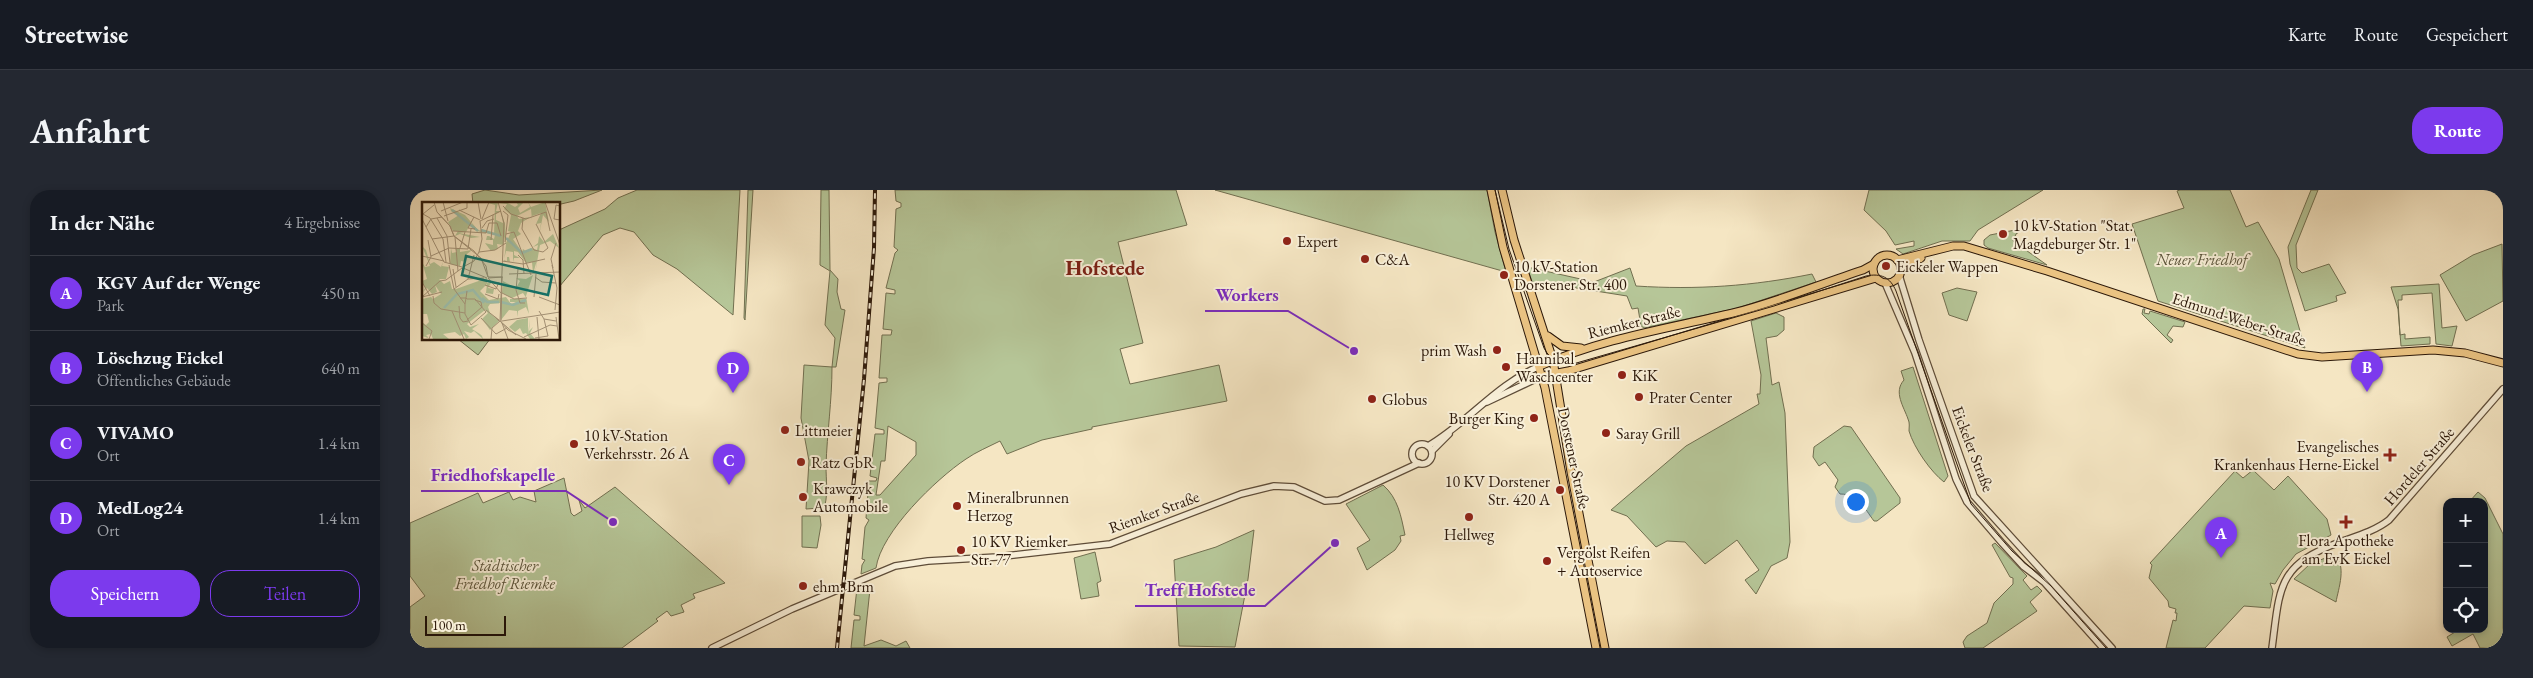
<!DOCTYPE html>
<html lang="de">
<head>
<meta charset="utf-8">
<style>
	:root { --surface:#171b24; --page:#242831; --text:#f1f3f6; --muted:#9ea1a6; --line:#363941; --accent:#7c3aed }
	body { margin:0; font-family:"EB Garamond",serif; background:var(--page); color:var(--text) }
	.controls { position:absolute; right:15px; bottom:15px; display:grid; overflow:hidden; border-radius:10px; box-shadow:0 2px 8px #0003 }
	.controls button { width:45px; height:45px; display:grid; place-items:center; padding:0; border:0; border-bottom:1px solid var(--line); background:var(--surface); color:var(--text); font:25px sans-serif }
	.scale { position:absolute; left:15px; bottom:12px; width:81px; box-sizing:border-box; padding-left:5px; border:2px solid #2c1809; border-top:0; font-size:14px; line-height:18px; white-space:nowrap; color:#2c1809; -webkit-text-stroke:4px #f8efd8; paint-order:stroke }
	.you { position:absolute; left:1445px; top:311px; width:18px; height:18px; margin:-12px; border:4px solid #fff; border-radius:50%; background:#1a73e8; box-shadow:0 0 0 8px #1a73e833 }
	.badge { display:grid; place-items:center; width:32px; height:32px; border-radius:50%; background:var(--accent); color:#fff; font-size:16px; font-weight:700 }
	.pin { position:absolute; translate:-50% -41px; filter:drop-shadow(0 1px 2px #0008) }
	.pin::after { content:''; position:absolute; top:26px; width:18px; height:15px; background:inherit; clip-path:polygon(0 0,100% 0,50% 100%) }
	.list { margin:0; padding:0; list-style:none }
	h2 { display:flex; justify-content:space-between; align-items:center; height:65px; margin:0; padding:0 20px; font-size:21px }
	h2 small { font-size:16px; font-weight:400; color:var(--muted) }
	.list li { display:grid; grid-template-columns:32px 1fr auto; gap:15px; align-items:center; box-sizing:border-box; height:75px; padding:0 20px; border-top:1px solid var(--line) }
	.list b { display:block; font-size:19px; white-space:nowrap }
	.list p { margin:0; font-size:16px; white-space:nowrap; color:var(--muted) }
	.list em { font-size:16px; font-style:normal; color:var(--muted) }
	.actions { display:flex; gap:10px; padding:15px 20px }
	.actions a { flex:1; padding:11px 0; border:1px solid var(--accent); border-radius:20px; text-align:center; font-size:18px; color:var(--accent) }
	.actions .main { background:var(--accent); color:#fff }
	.icon { flex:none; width:28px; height:28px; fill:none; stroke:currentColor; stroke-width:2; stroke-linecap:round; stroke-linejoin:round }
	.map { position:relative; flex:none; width:2093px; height:458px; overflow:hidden; border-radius:20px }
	header { display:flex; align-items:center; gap:30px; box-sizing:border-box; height:70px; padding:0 25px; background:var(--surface); border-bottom:1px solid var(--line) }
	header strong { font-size:24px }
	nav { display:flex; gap:28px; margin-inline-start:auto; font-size:18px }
	.intro { display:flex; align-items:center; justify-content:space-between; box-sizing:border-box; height:120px; padding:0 30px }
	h1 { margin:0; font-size:35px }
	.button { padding:12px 22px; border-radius:20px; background:var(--accent); color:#fff; font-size:18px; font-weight:700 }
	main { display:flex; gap:30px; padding:0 30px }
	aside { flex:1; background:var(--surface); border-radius:20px; box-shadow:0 2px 8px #0003 }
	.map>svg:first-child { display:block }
</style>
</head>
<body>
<header>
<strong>Streetwise</strong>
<nav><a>Karte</a><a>Route</a><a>Gespeichert</a></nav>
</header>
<div class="intro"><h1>Anfahrt</h1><a class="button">Route</a></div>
<main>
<aside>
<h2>In der Nähe<small>4 Ergebnisse</small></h2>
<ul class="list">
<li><span class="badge">A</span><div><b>KGV Auf der Wenge</b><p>Park</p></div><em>450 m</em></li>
<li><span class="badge">B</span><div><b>Löschzug Eickel</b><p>Öffentliches Gebäude</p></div><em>640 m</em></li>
<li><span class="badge">C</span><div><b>VIVAMO</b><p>Ort</p></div><em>1.4 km</em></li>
<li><span class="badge">D</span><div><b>MedLog24</b><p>Ort</p></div><em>1.4 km</em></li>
</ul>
<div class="actions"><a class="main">Speichern</a><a>Teilen</a></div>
</aside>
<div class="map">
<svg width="2093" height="458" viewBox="0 0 2093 458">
	<rect width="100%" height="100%" fill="#f5e6c3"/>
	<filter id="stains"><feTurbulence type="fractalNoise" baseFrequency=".004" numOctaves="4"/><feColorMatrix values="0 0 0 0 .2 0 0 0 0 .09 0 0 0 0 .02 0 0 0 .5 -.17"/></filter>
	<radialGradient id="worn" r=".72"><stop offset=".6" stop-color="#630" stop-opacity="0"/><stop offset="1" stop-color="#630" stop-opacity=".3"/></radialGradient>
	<g fill="#b6c698" stroke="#716f50" fill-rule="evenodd">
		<path d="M75,0L109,5L192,0L164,11L151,14H63L62,4Z"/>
		<path d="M227,0H330L323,125L267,79L243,65L224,42L210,38L193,45L149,97V40L195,19L208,8Z"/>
		<path d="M338,0H343L335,130L334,128Z"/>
		<path d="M411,0H419L420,80L428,89L427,102L431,119L435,120L426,177H422C422,211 417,243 416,276C416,290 418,302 415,315L410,318L396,319L399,271L391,228L394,175L422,177L425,148L415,135L420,81L410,75Z"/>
		<path d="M485,0H766L777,35L708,52L733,153L710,159L720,194L809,175L817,211L682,237V239L632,250L597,264L590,251C578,257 566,262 556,269C526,289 471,342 466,378L451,384L452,375L455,370L452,369L455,337L459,330L456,328L459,291H466L467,288L460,286L465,244H474V240L465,238L469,193L477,192V188H469L472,145H481L482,140L473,139L476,103L485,104V100L476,98L485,63L488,60L484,57L486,19L491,17V13L486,11ZM478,236L506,252V265L470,305H466L471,271H475Z"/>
		<path d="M805,0H1077L1085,42L1096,82Z"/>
		<path d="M1459,0H1633L1568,40L1560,51H1532L1493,64L1486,59L1504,56V51L1485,55L1476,41L1454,20Z"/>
		<path d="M1770,0H1820L1836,37L1848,32L1869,69L1895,158L1748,111L1722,34L1774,18L1767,1Z"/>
		<path d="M1901,0H1908L1886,55L1887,78L1892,83L1919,74L1936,103L1926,106L1927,111L1895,121L1880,74L1878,57Z"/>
		<path d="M1615,38L1606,44L1603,51L1637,75L1578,58L1574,55V50L1580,45Z"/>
		<path d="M2092,54L2093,111L2056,131L2030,85L2063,65Z"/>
		<path d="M1117,77L1184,92L1220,78L1226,96C1287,100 1343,96 1402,84L1406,92L1328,118L1234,138L1231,136L1228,118L1222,119L1217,106L1135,93L1124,97Z"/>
		<path d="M2029,94L2032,138L2047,136L2042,156L2026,154L2022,103L1992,105V110H1988L1990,145L1995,144V149L2020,147V154L1991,156L1988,119L1981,97Z"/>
		<path d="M1547,98L1567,102L1557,131L1539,125L1532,103Z"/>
		<path d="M1733,119H1735L1734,123L1739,124L1740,121L1775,132L1773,137L1763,136L1757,145L1763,150L1761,153L1732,124Z"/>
		<path d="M1366,123L1374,127V140L1367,146L1356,148L1362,195L1369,192L1375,223L1380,352L1377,368L1361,376L1346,404L1335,390L1349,380L1327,350L1295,374L1275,352L1257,351L1246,357L1217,326L1201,320L1276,256L1349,214L1347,204H1350L1351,185L1341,131Z"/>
		<path d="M48,149H80L68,165Z"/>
		<path d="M1503,177L1538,286L1534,292C1521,282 1504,258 1499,241C1499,237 1500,233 1498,229C1494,217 1483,202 1494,190L1491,181Z"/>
		<path d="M1434,236L1441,237L1490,308V313L1467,331H1464C1454,318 1449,304 1430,304L1425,297L1428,290L1415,272L1409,276L1403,267L1404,257Z"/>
		<path d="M1843,280L1864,300L1878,286L1917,329L1921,345L1886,364L1873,380L1865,394L1860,393L1863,401L1860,418L1834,416L1795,458H1756L1763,430L1766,431L1767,423H1765L1766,419L1759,417L1758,411L1739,388L1742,375L1740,373L1825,281L1833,288Z"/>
		<path d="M154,288L161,323L164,326L172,321L169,310L175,318L205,297L315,393L283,404L285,408L271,415L274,422L261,426L257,421L246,429L248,431L212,458H0V417L15,406L0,386V333L68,303L73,313L99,302L103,310L110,307L126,312L124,301Z"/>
		<path d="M973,295C988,308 991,326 995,345L990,346L991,351L985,360L957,380L947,358L960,350L936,314Z"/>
		<path d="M2068,302L2075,308L2093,344V458H2070L2063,444L2042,456L2037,447L2050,439H2074V312H2059Z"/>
		<path d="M392,326H410L411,335L407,358L392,357Z"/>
		<path d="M844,340L838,389L825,457L769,456L764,370L806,357Z"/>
		<path d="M1585,353L1617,386L1613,390L1621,400L1627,396L1632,401L1620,412L1627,421L1573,458H1555L1553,452L1557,446L1577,433L1584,413L1603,394V388L1600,387L1582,355Z"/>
		<path d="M685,362L691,391L687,393L689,406L671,409L664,368Z"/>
		<path d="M1923,365C1938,373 1928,400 1926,412L1884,389L1900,374Z"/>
		<path d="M447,398L460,399L454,456L471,450L486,456L496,451L500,458H441L444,430H450V426L444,425Z"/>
	</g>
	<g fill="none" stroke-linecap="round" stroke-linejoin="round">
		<g stroke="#5e4c38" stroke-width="8">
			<g id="minor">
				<path d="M1489,85L1509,150L1564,306L1702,458"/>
				<path d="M1475,93L1505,163L1546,289L1557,312L1592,353L1613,376L1634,392L1693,458"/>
				<path d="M1077,212L1132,186"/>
				<circle cx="1012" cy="264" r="10"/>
				<path d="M1018,256C1059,232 1085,195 1130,176"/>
				<path d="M1022,261L1039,244"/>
				<path d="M302,458L382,419L485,376L518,371L587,367L700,354L831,304L864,296L884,297L915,311L929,310L1009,273"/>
				<path d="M1862,458C1870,397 1867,375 1930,352C1947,346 1965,341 1979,330L2093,199"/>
			</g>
		</g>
		<g stroke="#2c1809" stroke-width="9">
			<g id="major">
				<path d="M1081,0L1093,57L1135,198L1186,458"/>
				<path d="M1092,0L1104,50L1143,170L1161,282L1195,458"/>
				<circle cx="1477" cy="79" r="14"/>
				<path d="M1487,70L1543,56H1554L1637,81L1888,164L1912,167L2023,160L2055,163L2093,173"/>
				<path d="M1491,78L1511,68"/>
				<path d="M1138,146L1152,156L1171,158"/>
				<path d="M1130,176C1194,148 1256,139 1323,123C1367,112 1410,94 1453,80L1464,74"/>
				<path d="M1132,186L1158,181L1466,88"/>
			</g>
		</g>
		<use href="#minor" stroke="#f8efd8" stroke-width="5.5"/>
		<use href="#major" stroke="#eac382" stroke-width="7"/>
		<path stroke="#2c1809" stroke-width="1" d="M1085,0L1099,59L1134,158C1140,170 1150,175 1163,174L1364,116L1456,86C1471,83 1480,87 1486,101L1561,314L1602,361L1641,396L1696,458"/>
		<g stroke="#2c1809" stroke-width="4">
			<path id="rail" d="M427,458L454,189L464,58L465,0"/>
		</g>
		<use href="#rail" stroke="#f8efd8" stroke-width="2" stroke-dasharray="5.5" stroke-linecap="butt"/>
	</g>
	<g fill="#8f2418" stroke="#f8efd8" stroke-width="2">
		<circle cx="1593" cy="44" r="5"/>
		<circle cx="877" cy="51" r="5"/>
		<circle cx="955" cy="69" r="5"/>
		<circle cx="1476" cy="76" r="5"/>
		<circle cx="1094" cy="85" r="5"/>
		<circle cx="1087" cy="160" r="5"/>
		<circle cx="1096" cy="177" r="5"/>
		<circle cx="1212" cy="185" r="5"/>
		<circle cx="1229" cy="207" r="5"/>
		<circle cx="962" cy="209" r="5"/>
		<circle cx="1124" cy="228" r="5"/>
		<circle cx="375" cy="240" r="5"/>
		<circle cx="1196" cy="243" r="5"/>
		<circle cx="164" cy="254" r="5"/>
		<path d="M1977.5 257.5h5v5h5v5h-5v5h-5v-5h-5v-5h5z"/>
		<circle cx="391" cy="272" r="5"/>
		<circle cx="1150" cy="300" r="5"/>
		<circle cx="393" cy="307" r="5"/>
		<circle cx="547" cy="316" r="5"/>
		<circle cx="1059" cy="327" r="5"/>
		<path d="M1933.5 324.5h5v5h5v5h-5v5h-5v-5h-5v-5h5z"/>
		<circle cx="551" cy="360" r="5"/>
		<circle cx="1137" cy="371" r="5"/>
		<circle cx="393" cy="396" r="5"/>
	</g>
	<g text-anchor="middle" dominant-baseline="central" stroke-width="4" stroke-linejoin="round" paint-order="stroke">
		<g font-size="16" fill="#2c1809" stroke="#f8efd8" text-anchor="start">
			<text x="1603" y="35">10 kV-Station "Stat.<tspan x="1603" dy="18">Magdeburger Str. 1"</tspan></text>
			<text x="887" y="51">Expert</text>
			<text x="965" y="69">C&amp;A</text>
			<text x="1104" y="76">10 kV-Station<tspan x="1104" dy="18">Dorstener Str. 400</tspan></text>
			<text x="1486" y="76">Eickeler Wappen</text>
			<text x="1077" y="160" text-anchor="end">prim Wash</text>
			<text x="1106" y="168">Hannibal<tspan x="1106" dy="18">Waschcenter</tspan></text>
			<text x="1222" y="185">KiK</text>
			<text x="1239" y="207">Prater Center</text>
			<text x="972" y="209">Globus</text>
			<text x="1114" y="228" text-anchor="end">Burger King</text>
			<text x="385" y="240">Littmeier</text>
			<text x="1206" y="243">Saray Grill</text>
			<text x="174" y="245">10 kV-Station<tspan x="174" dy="18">Verkehrsstr. 26 A</tspan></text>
			<text x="1969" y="256" text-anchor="end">Evangelisches<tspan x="1969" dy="18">Krankenhaus Herne-Eickel</tspan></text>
			<text x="401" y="272">Ratz GbR</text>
			<text x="1140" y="291" text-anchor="end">10 KV Dorstener<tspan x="1140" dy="18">Str. 420 A</tspan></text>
			<text x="403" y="298">Krawczyk<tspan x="403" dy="18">Automobile</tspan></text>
			<text x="557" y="307">Mineralbrunnen<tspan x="557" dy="18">Herzog</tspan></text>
			<text x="1059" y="344" text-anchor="middle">Hellweg</text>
			<text x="1936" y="350" text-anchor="middle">Flora Apotheke<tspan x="1936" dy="18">am EvK Eickel</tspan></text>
			<text x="561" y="351">10 KV Riemker<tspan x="561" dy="18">Str. 77</tspan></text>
			<text x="1147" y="362">Vergölst Reifen<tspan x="1147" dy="18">+ Autoservice</tspan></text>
			<text x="403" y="396">ehm. Brm</text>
		</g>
		<g font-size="16" font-style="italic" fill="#5c553b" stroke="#f8efd8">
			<text x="1792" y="69">Neuer Friedhof</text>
			<text x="95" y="375">Städtischer<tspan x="95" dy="18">Friedhof Riemke</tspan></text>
		</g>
		<g font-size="16" fill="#2c1809" stroke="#f8efd8">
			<text transform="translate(1829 129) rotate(18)">Edmund-Weber-Straße</text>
			<text transform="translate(1224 132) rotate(-14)">Riemker Straße</text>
			<text transform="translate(1563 259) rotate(69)">Eickeler Straße</text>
			<text transform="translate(1164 268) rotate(78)">Dorstener Straße</text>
			<text transform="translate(2009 276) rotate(-49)">Hordeler Straße</text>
			<text transform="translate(744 322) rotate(-20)">Riemker Straße</text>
		</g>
		<g font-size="21" font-weight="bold" fill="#7a1f14" stroke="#f8efd8">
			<text x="695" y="77">Hofstede</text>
		</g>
	</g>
	<g transform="translate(12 12)">
		<rect width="138" height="138" fill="#f5e6c3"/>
		<path d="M63,0L76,1L74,9H79L74,12V18L81,21L79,10L83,22L84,41L89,30L86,29L89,13L82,7L85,2L77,1L84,0L93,5L96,3L94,0H102L96,6L98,11L108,5L106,0L109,5L123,0L127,20L121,13L117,34L122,40L131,32L137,46L128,39L118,43L113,72L115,58L111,72L110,60L104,61L96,50L92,49V53L98,56H92L91,60V50L84,49L82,58L85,59V55H87L88,60L82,59L84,42L81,31L82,43L75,42L76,47L69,49L63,41L71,43V38H64L65,34H60H67L72,37L73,33L55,29L49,21L44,30L37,31L58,35L49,36L38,32L33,34L36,29H31L26,20L37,13L29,9L28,6L43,13L56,28L72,32L73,3ZM109,7L110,18V14L119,11L114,22L119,21L116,41L111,45L116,43L115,48L110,46L105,50L101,47L100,50L91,37L99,32L96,29L99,21L108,15L97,17L95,14ZM0,44L4,48L8,62L12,60L19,65L21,60L20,64L27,65L24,77H17L22,82L28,79L30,87H34L65,76V81H69L66,86L72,87L71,92L64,91L65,82L58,89L67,98L84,95L89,102L94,100H88V97H105L101,91L90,96L80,91L81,79L94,86L98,79L94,76L104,77L111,73L104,94L107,112L104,105L96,109V115L95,109L87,108L79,118L78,101L68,102L66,105L68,111L77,119L68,128L60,117L66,111L63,108L45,122L48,125L57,122L50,127L58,132L60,134L61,137L52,129L49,131L42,129L47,135L44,137L42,132L38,134L33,130L21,132L27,137H11L9,132L4,133L7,136L0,134V120L4,123L7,120L5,112H0V97L9,95L11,97L19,92L13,83L15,90L10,92L5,86L1,90L3,86L0,79L5,77L0,60L3,65L8,64ZM29,46L30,51L35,50L33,46H38V50L50,48L45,52L44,60L39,59L38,64L28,62ZM106,116V132L108,116L107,129L111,125L108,131L113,137H108L104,131L101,132L98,126L93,130L87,125L95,118Z" fill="#b6c698" fill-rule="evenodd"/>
		<path fill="none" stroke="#9dc0af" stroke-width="2.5" d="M30,8L56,29M59,28L79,34M84,36L100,51L110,47M60,96L65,100H77M79,100L91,103L104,98M22,106L35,92L51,88L62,101"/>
		<path fill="none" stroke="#a59479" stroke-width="1" d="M12,0L15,10L28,24L32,34L59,56L66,75H80L79,120L86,128L104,137M21,0L26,19M56,0L59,17M76,0L82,21L78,119L94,133M123,0L138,43M81,4L89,12L104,17L124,10L128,29M138,4L134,3L132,17L138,18M37,8L58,18M19,9L41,0M81,9L86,13L83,40M16,11L28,24L32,34L52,49M22,14L45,6V0M52,15L46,26L53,27M8,16L21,37L24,60M8,16L1,12L12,3M15,16L25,34L28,61M101,16L100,27L112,48L121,50L126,46M0,17L22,60L40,65M60,17L67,0M58,19L79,9M114,22L126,46M4,25L9,17L20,15M60,26L65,19L72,17M31,29L64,31M64,31L67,21H75L79,34M84,32L92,30L109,73M33,35L36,69M10,37L32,34M69,38L71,13M38,46L43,30M52,49L64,64L66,75M57,50L60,37L58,19M96,53L101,58L102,72M0,54L22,59M9,54L27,46L46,47L49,27M80,59L101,62L123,57M27,63L32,87M130,63L135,86L133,108M4,64L9,55L6,38M41,65L52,59L57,50L73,48L84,41M41,66L65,76M131,66L129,57L134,41M31,67L34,85M96,67L94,88L98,101H103M87,72L138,70M113,75L120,80L134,81M66,76L79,91M66,76L81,75M46,77L52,53M0,80L8,94M63,83L74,87L77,80M80,91L92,97L105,96M63,92L76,97L77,92M11,94L12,101L19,107L43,111M0,95L18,79L24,78L40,66M0,95L20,90M112,95L114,72M117,95L138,103M38,96H44L45,97H53L64,110L49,123L43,112V102L44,96L45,89M43,102L32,87L46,77L62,76M37,104L38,116L41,120L46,119M64,108L77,118V119L73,115M30,109L42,137M117,109L122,117L134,119M115,115L117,137M134,115L137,137M59,116L74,132L85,126M45,118L60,105L59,100L53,98M80,119L138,110M0,121L10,129L7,137M80,121L86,137M102,135L128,123L135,124M113,136L126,134L122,117M69,137L70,126L78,119"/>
		<path fill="#0f766e" fill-opacity="0.15" stroke="#0f766e" stroke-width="2.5" d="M44,54L130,74L126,93L40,73Z"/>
		<rect width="138" height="138" fill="none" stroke="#2c1809" stroke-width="2.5"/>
	</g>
	<path fill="none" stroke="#7b2cbf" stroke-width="2" d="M944 161L878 121H795M203 332L156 301H11M925 353L855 416H725"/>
	<g fill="#7b2cbf" stroke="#f8efd8" stroke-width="2">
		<circle cx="944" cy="161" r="5"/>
		<circle cx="203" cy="332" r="5"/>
		<circle cx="925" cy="353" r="5"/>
	</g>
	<g font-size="18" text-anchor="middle" font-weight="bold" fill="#7b2cbf" stroke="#f8efd8" stroke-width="4" stroke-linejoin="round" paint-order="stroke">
		<text x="837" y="111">Workers</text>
		<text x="83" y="291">Friedhofskapelle</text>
		<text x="790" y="406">Treff Hofstede</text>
	</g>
	<rect width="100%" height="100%" filter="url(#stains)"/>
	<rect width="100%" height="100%" fill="url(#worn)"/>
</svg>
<div class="controls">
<button>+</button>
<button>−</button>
<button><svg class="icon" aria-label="locate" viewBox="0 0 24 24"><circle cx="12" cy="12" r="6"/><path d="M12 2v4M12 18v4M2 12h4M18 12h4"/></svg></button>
</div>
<div class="scale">100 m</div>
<div class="you"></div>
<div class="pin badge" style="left:1811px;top:368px">A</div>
<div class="pin badge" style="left:1957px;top:202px">B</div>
<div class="pin badge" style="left:319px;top:295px">C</div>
<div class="pin badge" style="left:323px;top:203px">D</div>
</div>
</main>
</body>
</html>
